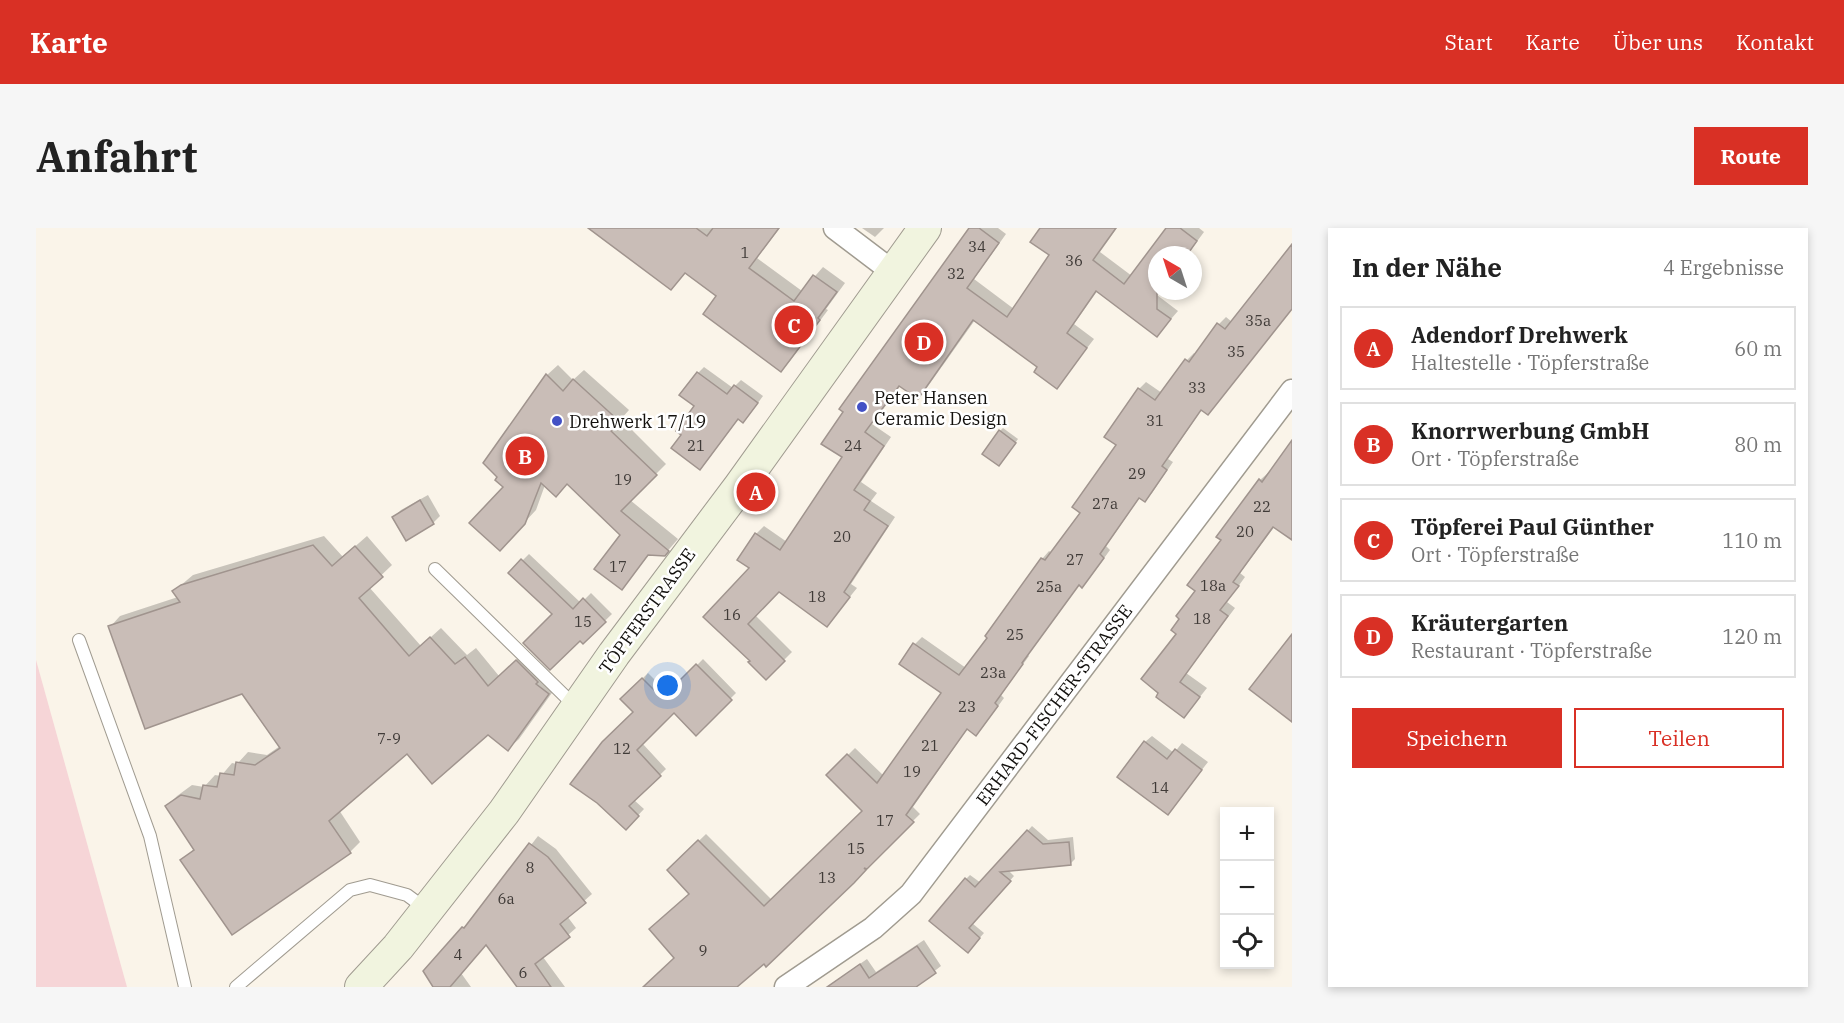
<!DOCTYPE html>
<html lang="de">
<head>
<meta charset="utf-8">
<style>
	:root { --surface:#fff; --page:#f6f6f6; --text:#222; --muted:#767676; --line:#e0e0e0; --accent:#d93025 }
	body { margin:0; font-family:"IBM Plex Serif",serif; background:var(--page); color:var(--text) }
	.controls { position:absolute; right:18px; bottom:18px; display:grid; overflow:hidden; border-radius:0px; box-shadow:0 3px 9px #0003 }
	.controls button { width:54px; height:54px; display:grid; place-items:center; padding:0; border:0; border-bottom:2px solid var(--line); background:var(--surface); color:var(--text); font:30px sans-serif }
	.compass { position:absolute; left:1112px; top:18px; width:54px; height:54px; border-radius:50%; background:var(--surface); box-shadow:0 3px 9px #0003; rotate:321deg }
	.you { position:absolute; left:632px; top:458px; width:21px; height:21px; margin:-15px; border:4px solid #fff; border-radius:50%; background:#1a73e8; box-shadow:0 0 0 9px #1a73e833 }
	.badge { display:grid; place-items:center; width:39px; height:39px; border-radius:50%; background:var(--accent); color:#fff; font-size:20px; font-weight:700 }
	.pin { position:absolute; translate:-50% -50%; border:3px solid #fff; box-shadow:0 2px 6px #0006 }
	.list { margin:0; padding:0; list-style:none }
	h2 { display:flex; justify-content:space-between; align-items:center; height:78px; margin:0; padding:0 24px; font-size:26px }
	h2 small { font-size:20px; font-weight:400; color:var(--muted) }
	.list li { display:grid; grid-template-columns:39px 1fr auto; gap:18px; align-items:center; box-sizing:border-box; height:84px; margin:0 12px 12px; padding:0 12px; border:2px solid var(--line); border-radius:0px }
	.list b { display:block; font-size:22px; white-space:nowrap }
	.list p { margin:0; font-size:20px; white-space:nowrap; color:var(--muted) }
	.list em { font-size:20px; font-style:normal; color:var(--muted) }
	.actions { display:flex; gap:12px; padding:18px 24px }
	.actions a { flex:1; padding:14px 0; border:2px solid var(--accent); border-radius:0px; text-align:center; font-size:21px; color:var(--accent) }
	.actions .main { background:var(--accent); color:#fff }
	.icon { flex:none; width:33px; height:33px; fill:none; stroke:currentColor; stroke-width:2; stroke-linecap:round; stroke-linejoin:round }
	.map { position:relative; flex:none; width:1256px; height:759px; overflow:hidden; border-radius:0px }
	header { display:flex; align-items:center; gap:36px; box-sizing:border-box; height:84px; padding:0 30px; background:var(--accent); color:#fff }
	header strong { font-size:28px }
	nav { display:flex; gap:33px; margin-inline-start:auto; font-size:21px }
	.intro { display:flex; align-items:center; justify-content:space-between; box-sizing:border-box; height:144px; padding:0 36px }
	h1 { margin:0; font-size:42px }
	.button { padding:15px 27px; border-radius:0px; background:var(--accent); color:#fff; font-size:21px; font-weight:700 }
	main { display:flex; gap:36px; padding:0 36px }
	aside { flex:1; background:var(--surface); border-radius:0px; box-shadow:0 3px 9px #0003 }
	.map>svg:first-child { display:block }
</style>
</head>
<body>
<header>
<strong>Karte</strong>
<nav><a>Start</a><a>Karte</a><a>Über uns</a><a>Kontakt</a></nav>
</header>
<div class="intro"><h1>Anfahrt</h1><a class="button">Route</a></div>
<main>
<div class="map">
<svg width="1256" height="759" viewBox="0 0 1256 759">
	<rect width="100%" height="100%" fill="#faf4e9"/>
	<path fill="#f6d5d7" d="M0,432L91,759H0Z"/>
	<g fill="#0003">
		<path d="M573,0H744L721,30L766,63L787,39L809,55L790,81L792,82L754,133L745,142L683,68L650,44L635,60Z"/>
		<path d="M826,0H848L839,9Z"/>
		<path d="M935,0H962L970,6L938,51L978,81L1015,27L1006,0H1081L1064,24L1096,48L1132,0H1163L1168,4L1151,27H1121V63H1124L1121,67L1142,83L1121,107L1062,62L1038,96L1058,111L1021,159L1003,139L939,92L890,161L882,169L865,157L836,196L855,209L825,254L841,265L835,273L859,289L815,356L821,360L791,397L743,362L719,387L756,424L730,450L716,433L669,389L716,340L720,306L728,298L751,314L808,229Z"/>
		<path d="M1256,17V81L1179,178L1172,185L1166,181L1132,231L1137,234L1116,265L1109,273L1104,269L1070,318L1074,322L1053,351L1046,358L1044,356L992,427L993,428L965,467L968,470L947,499L940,506L932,500L877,579L884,586L731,737L728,734L699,759H608L640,730L655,665L633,642L670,606L736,672L828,582L792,547L819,520L848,548L907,464L879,416L886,409L930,440L953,410L951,408L1006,331L1013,323L1016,325L1046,285L1082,216L1103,161L1110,154L1126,165L1151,132L1158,125L1160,127L1183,96L1190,89L1196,94Z"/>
		<path d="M522,137L537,152L548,142L593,182L585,191L630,236L594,272L642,311L628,327L614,326L585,360L586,307L532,254L509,257L500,282L474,310L469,259L463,249L449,235L511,147Z"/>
		<path d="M668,139L697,160L705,152L727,168L713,187L703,190L670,234L648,207L660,178L662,145Z"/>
		<path d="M967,200L982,211L966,233L964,203Z"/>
		<path d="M1232,245L1234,246L1239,298L1204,345L1209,349L1191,374L1199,380L1150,445L1171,460L1155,480L1122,468L1142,406L1161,363L1187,312L1224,252Z"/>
		<path d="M392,267L404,288L397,295L358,289L365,282Z"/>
		<path d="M288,308L307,329L331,308L356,337L333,359L385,418L405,400L431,427L440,420L463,448L491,422L512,442L509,445L523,455L483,511L472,521L452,505L371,524L303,582L324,614L314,624L146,632L159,620L131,578L141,568L156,557L168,559L179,547L185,548L196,535L201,536L212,524L231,527L244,518L207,464L74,399L84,388L142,369L138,363L157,347Z"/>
		<path d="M493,326L545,375L555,365L576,386L547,414L474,345Z"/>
		<path d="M667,431L700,465L660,505L638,483L606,515L630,541L598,572L608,581L590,600L599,484L586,471L612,445L633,466Z"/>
		<path d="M1116,508L1138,525L1146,515L1172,534L1132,585L1109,514Z"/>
		<path d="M996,598L1012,612L1037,609L1039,631L1034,636L971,641L978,648L936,695L948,705L932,723L930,651L934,647L945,655Z"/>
		<path d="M502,608L520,621L556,666L531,688L540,700L507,729L529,759H483L451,715L425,745L435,759H399L427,700L436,693Z"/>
		<path d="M888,712L905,738L878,759H791L831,731L840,744Z"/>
	</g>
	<g fill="#c9bdb7" stroke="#a0948e" stroke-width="1.5">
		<path d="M552,0H660L671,8L677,0H743L713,40L758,73L777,47L801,64L782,90L784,92L745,144L667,86L680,68L649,45L635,62Z"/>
		<path d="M933,0H943L963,15L931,60L971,89L1013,27L994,14L1004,0H1080L1057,32L1088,56L1130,0H1144L1161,13L1151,27H1121V81L1135,91L1121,109L1060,63L1031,105L1051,120L1021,161L998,144L1001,139L937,92L882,171L863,158L829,204L848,218L818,262L834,273L828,282L852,298L808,364L814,369L791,399L743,364L712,396L749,433L730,452L712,434L714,433L667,389L713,340L701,332L719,305L744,322L806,229L785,216L807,184L803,181Z"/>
		<path d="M1256,16V81L1172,187L1165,182L1126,238L1131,242L1109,274L1103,270L1064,326L1068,330L1046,360L1043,357L986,435L987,436L959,475L962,478L940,508L931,501L870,587L878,594L831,641L828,640L830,642L818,655L730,739L728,736L701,759H607L638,730L613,701L653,666L631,642L662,612L728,678L826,583L790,547L811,526L841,555L905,465L863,436L877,415L923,447L951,410L949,408L1005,330L1009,332L1044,285L1036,279L1080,217L1068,209L1102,160L1119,172L1149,131L1153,134L1181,95L1189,101Z"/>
		<path d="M661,144L691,166L698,157L722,175L707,195L702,191L664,242L635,220L645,207L640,203L658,178L643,167Z"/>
		<path d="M510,146L527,163L537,151L583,193L575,203L621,247L585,283L633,323L629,328L612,327L586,362L558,341L584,307L531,256L520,269L505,255L489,296L464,323L433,295L467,259L459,252L461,249L447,235Z"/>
		<path d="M963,202L980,215L963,238L946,226Z"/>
		<path d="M1256,212V312L1237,299L1197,354L1203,358L1184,382L1192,388L1144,454L1164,469L1148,490L1120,469L1122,465L1105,451L1140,406L1135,402L1143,391L1140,388L1159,363L1151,357L1185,312L1180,309L1223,251L1226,254Z"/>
		<path d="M384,272L398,296L370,313L356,289Z"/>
		<path d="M277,317L296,338L319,318L347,349L323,370L373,428L394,409L419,436L429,429L452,458L480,432L502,454L500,456L513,466L472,523L452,507L396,556L371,526L293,593L315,625L196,707L144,632L158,622L129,578L145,567L164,571L167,557L181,559L184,545L198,547L200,534L219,537L244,520L206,466L109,501L72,398L144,374L136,363L145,357Z"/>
		<path d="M485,331L537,381L547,370L570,394L547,416L544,413L514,442L487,415L516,386L472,345Z"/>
		<path d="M1256,406V494L1213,461Z"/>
		<path d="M660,436L696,472L660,508L638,485L601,522L625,548L593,578L603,588L590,602L561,575L534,556L566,514L597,484L584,471L606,450L626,470Z"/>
		<path d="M1108,513L1131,531L1139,521L1166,542L1132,587L1081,549Z"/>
		<path d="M991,602L1007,616L1033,614L1035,637L964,644L975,653L933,700L944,710L932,725L893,693L929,650L939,659Z"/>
		<path d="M493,615L512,629L550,675L524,696L534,709L499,736L515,759H481L450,717L414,759H397L387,743L426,699L428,700Z"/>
		<path d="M881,718L900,745L880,759H791L824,736L833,750Z"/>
	</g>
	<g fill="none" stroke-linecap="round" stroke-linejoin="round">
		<g stroke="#a09b90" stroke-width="14">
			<g id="service">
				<path d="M399,341L540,479"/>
				<path d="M43,412L114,608L149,759"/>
				<path d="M200,759L314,662L334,657L371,667L390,681"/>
			</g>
		</g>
		<g stroke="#a09b90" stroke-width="25">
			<g id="minor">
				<path d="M799,0L857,44"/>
				<path d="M750,759L837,700L875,666L1256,163"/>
			</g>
		</g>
		<g stroke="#a09b90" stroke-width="34">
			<path id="secondary" d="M325,759L362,719L468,584L578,426L704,258L889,0"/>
		</g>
		<use href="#service" stroke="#fff" stroke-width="12"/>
		<use href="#minor" stroke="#fff" stroke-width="22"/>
		<use href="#secondary" stroke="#f1f4df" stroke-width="32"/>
	</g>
	<g fill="#4351c5" stroke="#fff" stroke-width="2">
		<circle cx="826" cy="179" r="6"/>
		<circle cx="521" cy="193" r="6"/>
	</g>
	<g text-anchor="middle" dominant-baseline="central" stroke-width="5" stroke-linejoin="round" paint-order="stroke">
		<g font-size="15" fill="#403b38">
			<text x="941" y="18">34</text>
			<text x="709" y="24">1</text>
			<text x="1038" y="32">36</text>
			<text x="920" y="45">32</text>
			<text x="1222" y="92">35a</text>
			<text x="1200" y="123">35</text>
			<text x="1161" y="159">33</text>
			<text x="1119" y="192">31</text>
			<text x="660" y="217">21</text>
			<text x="817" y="217">24</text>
			<text x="1101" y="245">29</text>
			<text x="587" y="251">19</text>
			<text x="1069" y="275">27a</text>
			<text x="1226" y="278">22</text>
			<text x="1209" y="303">20</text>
			<text x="806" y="308">20</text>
			<text x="1039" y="331">27</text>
			<text x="582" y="338">17</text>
			<text x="1177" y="357">18a</text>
			<text x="1013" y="358">25a</text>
			<text x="781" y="368">18</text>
			<text x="696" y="386">16</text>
			<text x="1166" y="390">18</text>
			<text x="547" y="393">15</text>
			<text x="979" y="406">25</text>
			<text x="957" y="444">23a</text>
			<text x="931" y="478">23</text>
			<text x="353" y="510">7-9</text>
			<text x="894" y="517">21</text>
			<text x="586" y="520">12</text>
			<text x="876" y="543">19</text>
			<text x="1124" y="559">14</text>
			<text x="849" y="592">17</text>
			<text x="820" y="620">15</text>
			<text x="494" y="639">8</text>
			<text x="791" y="649">13</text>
			<text x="470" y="670">6a</text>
			<text x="667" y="722">9</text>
			<text x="422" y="726">4</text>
			<text x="487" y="744">6</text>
		</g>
		<g font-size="18" fill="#12100d" stroke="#fff" text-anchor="start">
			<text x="838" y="169">Peter Hansen<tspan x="838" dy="21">Ceramic Design</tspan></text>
			<text x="533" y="193">Drehwerk 17/19</text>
		</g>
		<g font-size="18" fill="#12100d" stroke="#fff">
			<text transform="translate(611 383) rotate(-54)">TÖPFERSTRASSE</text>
			<text transform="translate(1018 477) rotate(-53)">ERHARD-FISCHER-STRASSE</text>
		</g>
	</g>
</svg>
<div class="controls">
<button>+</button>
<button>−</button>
<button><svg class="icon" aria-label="locate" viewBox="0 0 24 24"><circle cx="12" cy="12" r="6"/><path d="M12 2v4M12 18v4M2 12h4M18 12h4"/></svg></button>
</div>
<svg class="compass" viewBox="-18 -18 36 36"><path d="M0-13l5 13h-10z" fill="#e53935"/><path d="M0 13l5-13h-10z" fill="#767676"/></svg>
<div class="you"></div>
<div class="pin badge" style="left:720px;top:264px">A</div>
<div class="pin badge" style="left:489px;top:228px">B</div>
<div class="pin badge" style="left:758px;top:97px">C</div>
<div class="pin badge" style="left:888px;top:114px">D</div>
</div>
<aside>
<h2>In der Nähe<small>4 Ergebnisse</small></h2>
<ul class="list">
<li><span class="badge">A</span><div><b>Adendorf Drehwerk</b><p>Haltestelle · Töpferstraße</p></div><em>60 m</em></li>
<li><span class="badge">B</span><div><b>Knorrwerbung GmbH</b><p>Ort · Töpferstraße</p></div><em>80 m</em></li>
<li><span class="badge">C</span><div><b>Töpferei Paul Günther</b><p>Ort · Töpferstraße</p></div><em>110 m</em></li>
<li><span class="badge">D</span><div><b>Kräutergarten</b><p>Restaurant · Töpferstraße</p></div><em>120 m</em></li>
</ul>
<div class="actions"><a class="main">Speichern</a><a>Teilen</a></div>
</aside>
</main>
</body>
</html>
